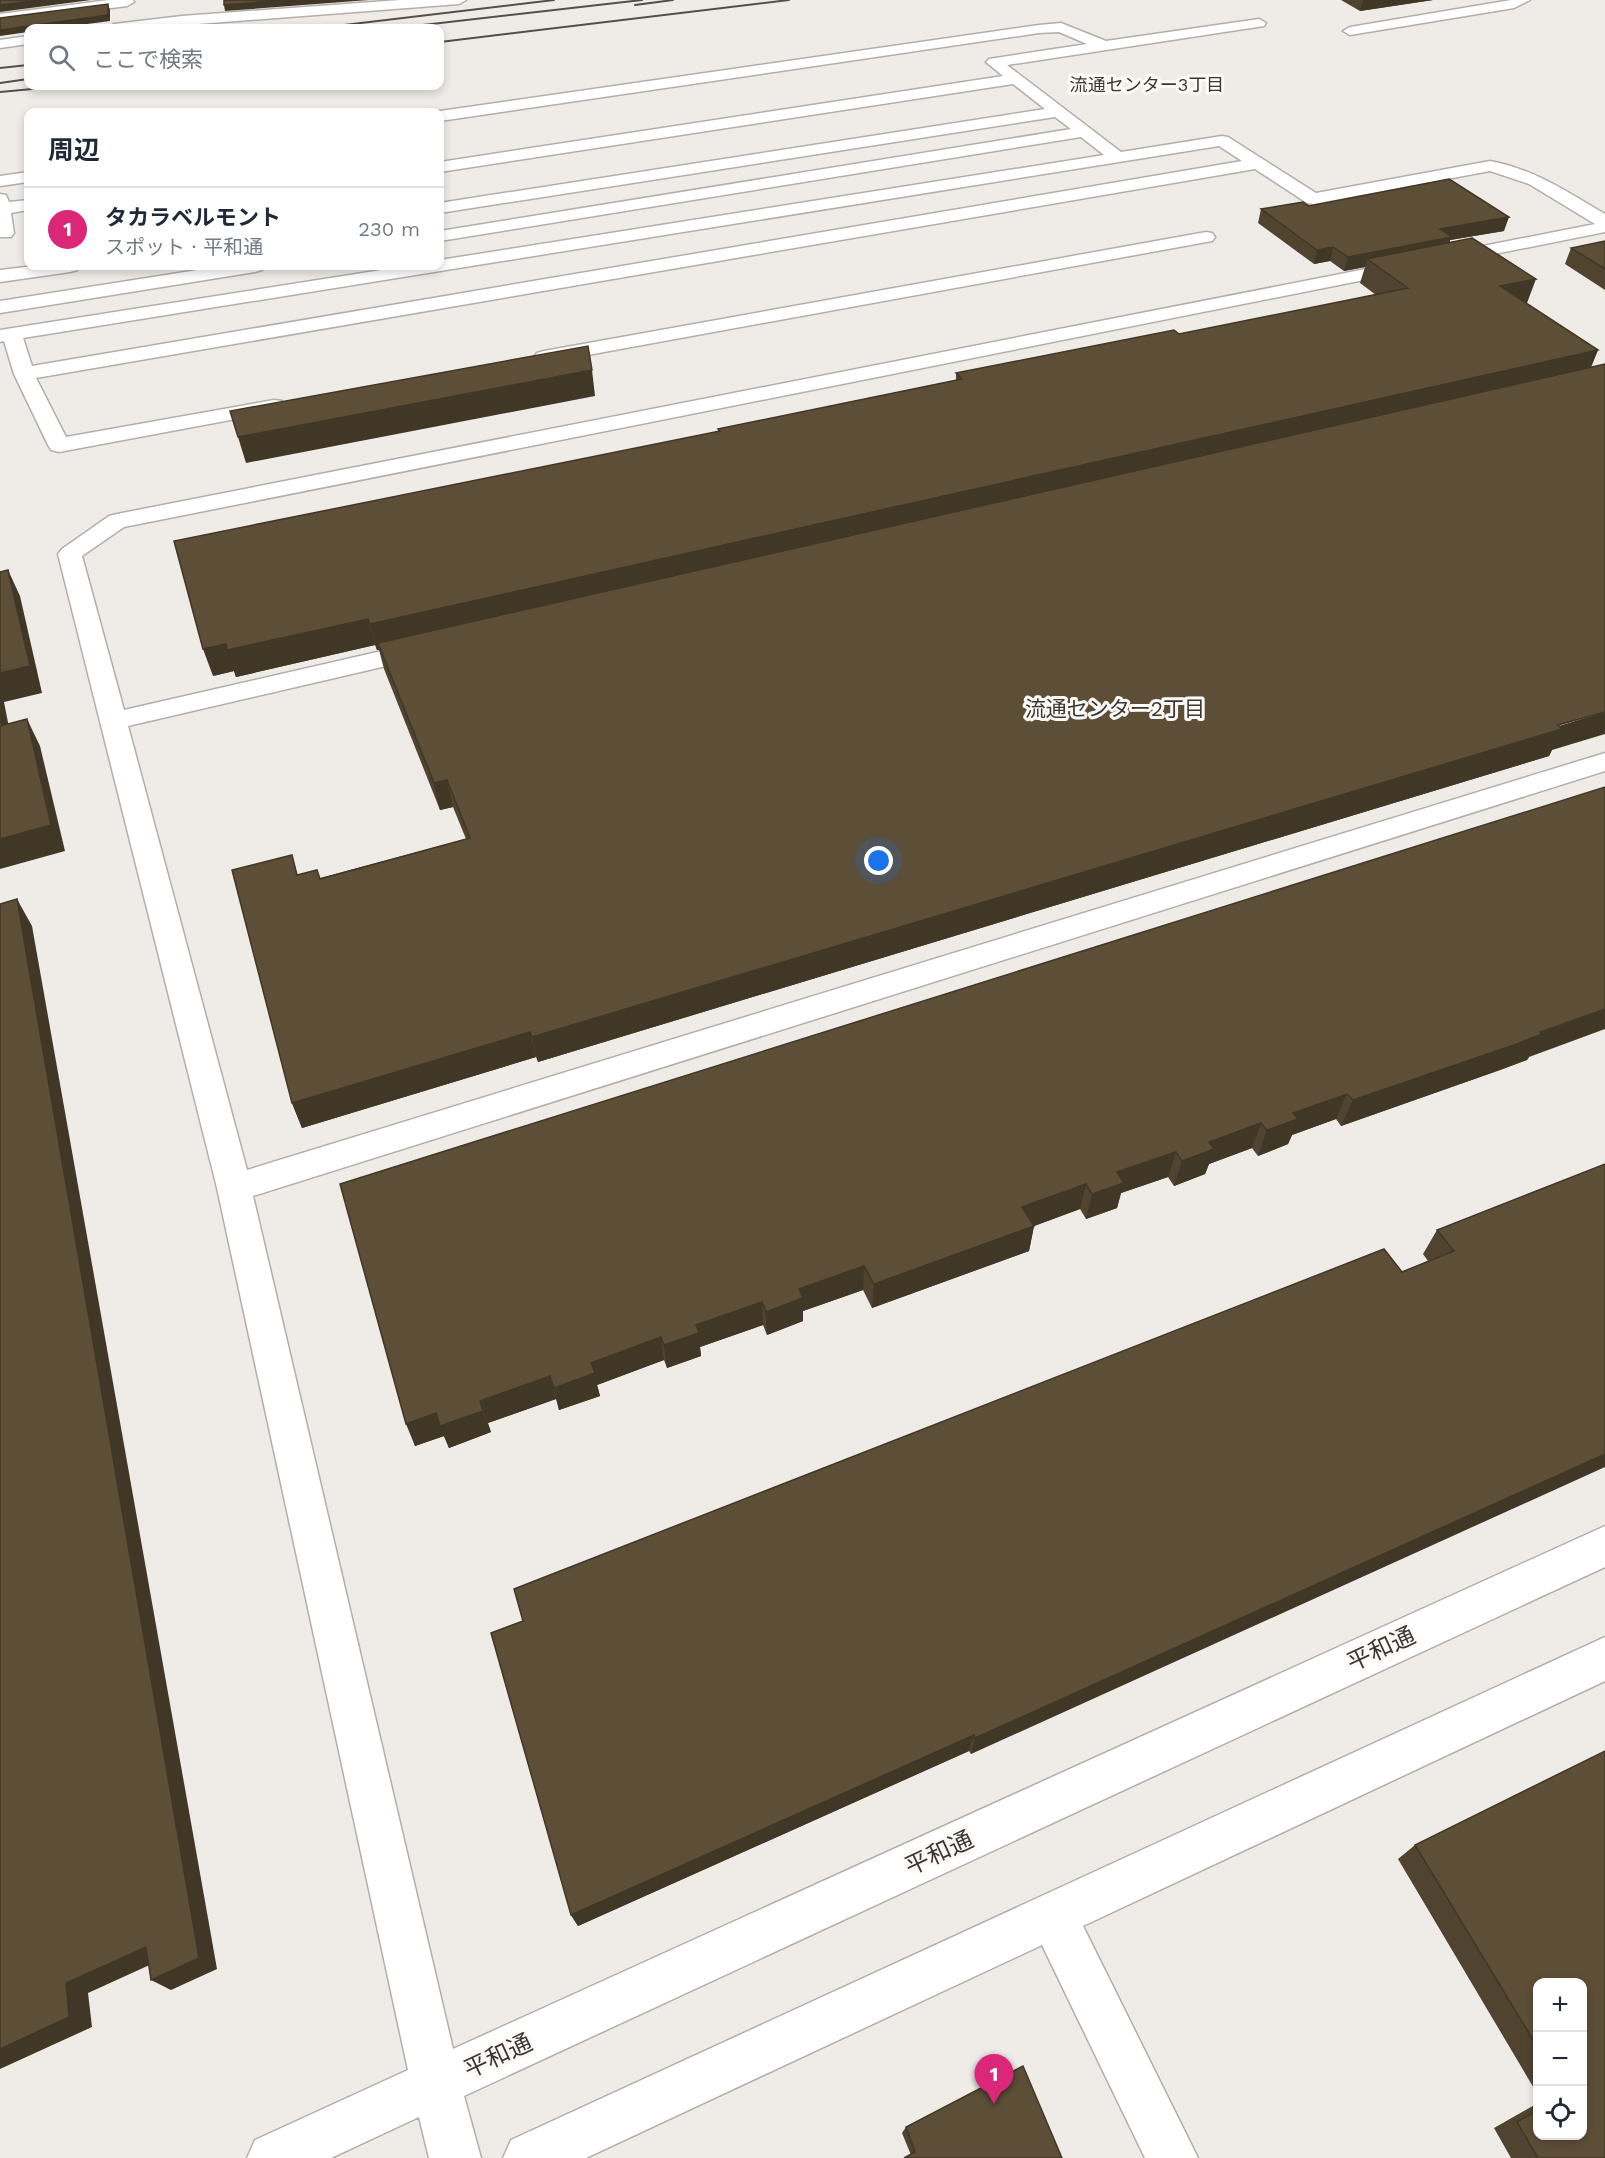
<!DOCTYPE html>
<html lang="ja">
<head>
<meta charset="utf-8">
<style>
	:root { --surface:#fff; --page:#f6f6f7; --text:#1f2937; --muted:#747a83; --line:#e0e1e3; --accent:#db2777 }
	body { margin:0; font-family:"Work Sans","Noto Sans JP",sans-serif; background:var(--page); color:var(--text) }
	.controls { position:absolute; right:18px; bottom:18px; display:grid; overflow:hidden; border-radius:12px; box-shadow:0 3px 9px #0003 }
	.controls button { width:54px; height:54px; display:grid; place-items:center; padding:0; border:0; border-bottom:2px solid var(--line); background:var(--surface); color:var(--text); font:30px sans-serif }
	.you { position:absolute; left:879px; top:861px; width:21px; height:21px; margin:-15px; border:4px solid #fff; border-radius:50%; background:#1a73e8; box-shadow:0 0 0 9px #1a73e833 }
	.badge { display:grid; place-items:center; width:39px; height:39px; border-radius:50%; background:var(--accent); color:#fff; font-size:20px; font-weight:700 }
	.pin { position:absolute; translate:-50% -50px; filter:drop-shadow(0 2px 3px #0008) }
	.pin::after { content:''; position:absolute; top:32px; width:21px; height:18px; background:inherit; clip-path:polygon(0 0,100% 0,50% 100%) }
	.list { margin:0; padding:0; list-style:none }
	h2 { display:flex; justify-content:space-between; align-items:center; height:78px; margin:0; padding:0 24px; font-size:26px }
	h2 small { font-size:20px; font-weight:400; color:var(--muted) }
	.list li { display:grid; grid-template-columns:39px 1fr auto; gap:18px; align-items:center; box-sizing:border-box; height:84px; padding:0 24px; border-top:2px solid var(--line) }
	.list b { display:block; font-size:22px; white-space:nowrap }
	.list p { margin:0; font-size:20px; white-space:nowrap; color:var(--muted) }
	.list em { font-size:20px; font-style:normal; color:var(--muted) }
	.icon { flex:none; width:33px; height:33px; fill:none; stroke:currentColor; stroke-width:2; stroke-linecap:round; stroke-linejoin:round }
	.map { position:relative; flex:none; width:1605px; height:2158px; overflow:hidden }
	.search { position:absolute; background:var(--surface); box-shadow:0 3px 9px #0003; left:24px; top:24px; width:420px; height:66px; display:flex; align-items:center; gap:15px; box-sizing:border-box; padding:0 21px; border-radius:12px; color:var(--muted); font-size:22px }
	.panel { position:absolute; background:var(--surface); box-shadow:0 3px 9px #0003; left:24px; top:108px; width:420px; height:162px; border-radius:12px }
	.map>svg:first-child { display:block }
</style>
</head>
<body>
<div class="map">
<svg width="1605" height="2158" viewBox="0 0 1605 2158">
	<rect width="100%" height="100%" fill="#efece8"/>
	<g fill="none" stroke-linecap="round" stroke-linejoin="round">
		<g stroke="#b2afab" stroke-width="3">
			<g id="minor">
				<path d="M109,0H133L134,2L127,6L0,22V14Z"/>
				<path d="M400,0H466L459,4L147,28H107L114,24L182,16Z"/>
				<path d="M1511,0H1530L1514,8L1350,35L1343,31L1350,27Z"/>
				<path d="M1259,19L1266,23L1264,26L1007,65L1121,152L1222,136L1228,137L1316,193L1490,161C1534,169 1567,192 1605,214V232L124,527L82,556L124,710L425,641L434,644L438,649L434,654L425,657L128,726L247,1170L1605,753V771L253,1196L453,2049L1605,1526V1567L464,2096L481,2158H429L419,2117L331,2158H247L255,2140L408,2070L217,1188L58,554L62,549L109,516L117,514L1595,224L1529,184L1490,171L1313,204L1307,203L1255,169L36,378L66,437L274,400L282,401L285,406L282,411L274,412L59,452L51,450L48,445L14,374L4,341L0,342V330L407,266H440V260L1104,155L1081,137L440,241V231L1071,129L1055,117L440,213V203L1045,109L1013,84L440,172V162L1003,76L986,62L989,59L1087,44L1059,32L1039,33L440,121V112H435L440,111L1039,25L1061,23L1106,41ZM1219,146L1242,161L32,366L23,338Z"/>
				<path d="M28,36V44L0,48V40Z"/>
				<path d="M28,172V182L0,186V176Z"/>
				<path d="M0,194L6,195L9,202L28,200V210L11,213L14,233L11,237H0Z"/>
				<path d="M1206,232L1212,233L1215,237L1212,241L544,363L537,361L534,357L537,353L544,351Z"/>
				<path d="M34,266H79L77,270L70,272L0,282V270Z"/>
				<path d="M223,266H264L262,270L255,272L0,313V301Z"/>
				<path d="M1605,1637V1681L1083,1926L1198,2158H1145L1042,1945L586,2158H503L511,2140Z"/>
			</g>
		</g>
		<use href="#minor" fill="#fff" fill-rule="evenodd"/>
		<g stroke="#52504e" stroke-width="2">
			<path d="M635,5L673,0"/>
			<path d="M319,28L554,0"/>
			<path d="M397,28L642,0"/>
			<path d="M440,42L789,0"/>
			<path d="M0,68L28,65"/>
			<path d="M0,83L28,79"/>
			<path d="M0,92L65,86"/>
		</g>
	</g>
	<g fill="#50432f">
		<path d="M1341,0H1433L1360,11Z"/>
		<path d="M1309,206L1504,231L1450,240V243L1527,303H1526L1598,350L1590,368L1552,750L1549,756L538,1062L536,1057L302,1128L292,1103L299,874L320,878L466,839L453,807L440,810L384,669L379,650H377L375,645L236,677L234,671L213,676L718,431V429L956,380V373L1179,334L1376,295L1360,283L1365,267L1344,271L1330,261L1314,264L1258,223L1261,209Z"/>
		<path d="M1605,241V290L1565,264L1571,248Z"/>
		<path d="M1529,1057L1527,1060L1500,1070L1341,1126L1336,1119L1292,1135L1288,1144L1258,1156L1252,1148L1209,1164L1205,1174L1174,1186L1168,1177L1121,1193L1117,1208L1086,1219L1080,1209L1034,1226L1029,1251L872,1308L863,1290L803,1311V1321L767,1335L763,1325L700,1347L701,1356L667,1368L664,1360L597,1385L600,1396L559,1410L556,1399L488,1423L491,1432L449,1448L444,1436L415,1446L340,1184Z"/>
		<path d="M1605,1164L971,1754L969,1751L578,1926L571,1915L1402,1272L1428,1261L1423,1254L1437,1230Z"/>
		<path d="M1605,1751V2158H1511L1494,2128L1538,2103V2136H1582V1983H1538V2095L1398,1859L1415,1845Z"/>
		<path d="M906,2127L1062,2158L911,2155L902,2133Z"/>
	</g>
	<g fill="#413726">
		<path d="M43,0H91L0,12V5Z"/>
		<path d="M287,0H369L225,11L224,5Z"/>
		<path d="M1363,0H1433L1360,11Z"/>
		<path d="M108,4L110,10V21L57,28H28V32L0,36V30Z"/>
		<path d="M1509,217L1504,231L1450,240L1447,251L1367,259L1365,267L1344,271L1348,257L1440,229Z"/>
		<path d="M1333,247L1330,261L1314,264L1317,250Z"/>
		<path d="M1536,279L1527,303L1491,311L1500,286Z"/>
		<path d="M1598,350L1588,375L378,643L379,650H377L370,624Z"/>
		<path d="M592,370L595,396L246,463L238,437Z"/>
		<path d="M8,570L20,596L42,693L4,702L14,753L0,723V673Z"/>
		<path d="M368,619L375,645L236,677L234,671L213,676L203,649L226,644Z"/>
		<path d="M1605,712V734L1552,750L1549,756L538,1062L532,1037Z"/>
		<path d="M27,719L40,746L65,851L0,869V839Z"/>
		<path d="M447,780L453,807L440,810L434,783Z"/>
		<path d="M17,899L32,926L217,1969L171,1990L151,1980Z"/>
		<path d="M1605,1009V1029L1529,1057L1527,1060L1500,1070L1341,1126L1353,1100Z"/>
		<path d="M530,1032L536,1057L302,1128L292,1103Z"/>
		<path d="M1347,1094L1336,1119L1292,1135L1288,1144L1258,1156L1267,1130L1293,1113Z"/>
		<path d="M1261,1123L1252,1148L1209,1164L1205,1174L1174,1186L1182,1161L1209,1142Z"/>
		<path d="M1176,1152L1168,1177L1121,1193L1117,1208L1086,1219L1092,1194L1117,1172Z"/>
		<path d="M1086,1184L1080,1209L1018,1232L1022,1207Z"/>
		<path d="M1034,1226L1029,1251L872,1308L874,1284Z"/>
		<path d="M864,1266L863,1290L803,1311V1321L767,1335L766,1312L799,1289Z"/>
		<path d="M762,1302L763,1325L700,1347L701,1356L667,1368L664,1345L696,1325Z"/>
		<path d="M661,1337L664,1360L597,1385L600,1396L559,1410L554,1388L591,1363Z"/>
		<path d="M550,1376L556,1399L488,1423L480,1401Z"/>
		<path d="M483,1411L491,1432L449,1448L444,1436L415,1446L406,1424L436,1413Z"/>
		<path d="M1605,1454V1467L971,1754L975,1738Z"/>
		<path d="M974,1735L969,1751L578,1926L571,1915Z"/>
		<path d="M146,1947L165,1958L88,1993L92,2027L0,2069V2049L66,1983Z"/>
	</g>
	<g fill="#5d4e37" stroke="#413726" stroke-width="1.5">
		<path d="M0,0H43L0,5Z"/>
		<path d="M224,0H287L224,5Z"/>
		<path d="M108,4V15L0,30V18Z"/>
		<path d="M1449,179L1509,217L1440,229L1452,237L1348,257L1333,247L1317,250L1261,209L1303,202L1309,206Z"/>
		<path d="M1472,238L1536,279L1500,286L1598,350L370,624L368,619L227,650L226,644L203,649L174,541L720,431L718,429L962,379L956,373L1174,330L1179,334L1408,288L1367,259Z"/>
		<path d="M1605,241V269L1571,248Z"/>
		<path d="M588,346L592,370L238,437L230,411Z"/>
		<path d="M1605,364V712L1558,725L1562,729L532,1037L530,1032L292,1103L232,870L292,855L297,875L317,870L320,879L470,838L447,780L434,783L378,643Z"/>
		<path d="M8,570L30,666L0,673V572Z"/>
		<path d="M27,719L51,825L0,839V723V726Z"/>
		<path d="M1605,787V1009L1540,1032L1542,1034L1514,1045L1353,1100L1347,1094L1293,1113L1298,1119L1267,1130L1261,1123L1209,1142L1214,1149L1182,1161L1176,1152L1117,1172L1124,1183L1092,1194L1086,1184L1022,1207L1034,1226L874,1284L864,1266L799,1289L803,1298L766,1312L762,1302L696,1325L699,1333L664,1345L661,1337L591,1363L595,1373L554,1388L550,1376L480,1401L483,1411L440,1426L436,1413L406,1424L340,1184Z"/>
		<path d="M17,899L199,1958L151,1980L146,1947L66,1983L69,2017L0,2049V904Z"/>
		<path d="M1605,1164V1454L975,1738L974,1735L571,1915L491,1633L523,1621L514,1589L1384,1249L1402,1272L1454,1251L1437,1230Z"/>
		<path d="M1605,1751V2158H1538L1517,2122L1538,2110V2136H1582V1983H1538V2048L1415,1845Z"/>
		<path d="M1023,2066L1062,2158H904L915,2152L906,2127Z"/>
	</g>
	<g text-anchor="middle" dominant-baseline="central" stroke-width="6" stroke-linejoin="round" paint-order="stroke">
		<g font-size="18" fill="#383735" stroke="#fdfaf5">
			<text x="1147" y="84">流通センター3丁目</text>
		</g>
		<g font-size="21" fill="#383735" stroke="#fdfaf5">
			<text x="1115" y="708">流通センター2丁目</text>
		</g>
		<g font-size="24" fill="#383735" stroke="#fdfaf5">
			<text transform="translate(1381 1649) rotate(-25)">平和通</text>
			<text transform="translate(939 1853) rotate(-25)">平和通</text>
			<text transform="translate(498 2056) rotate(-25)">平和通</text>
		</g>
	</g>
</svg>
<div class="controls">
<button>+</button>
<button>−</button>
<button><svg class="icon" aria-label="locate" viewBox="0 0 24 24"><circle cx="12" cy="12" r="6"/><path d="M12 2v4M12 18v4M2 12h4M18 12h4"/></svg></button>
</div>
<div class="you"></div>
<div class="pin badge" style="left:994px;top:2104px">1</div>
<div class="search"><svg class="icon" aria-label="search" viewBox="0 0 24 24"><circle cx="10" cy="10" r="6"/><path d="M15 15l6 6"/></svg>ここで検索</div>
<section class="panel">
<h2>周辺<small></small></h2>
<ul class="list">
<li><span class="badge">1</span><div><b>タカラベルモント</b><p>スポット · 平和通</p></div><em>230 m</em></li>
</ul>
</section>
</div>
</body>
</html>
